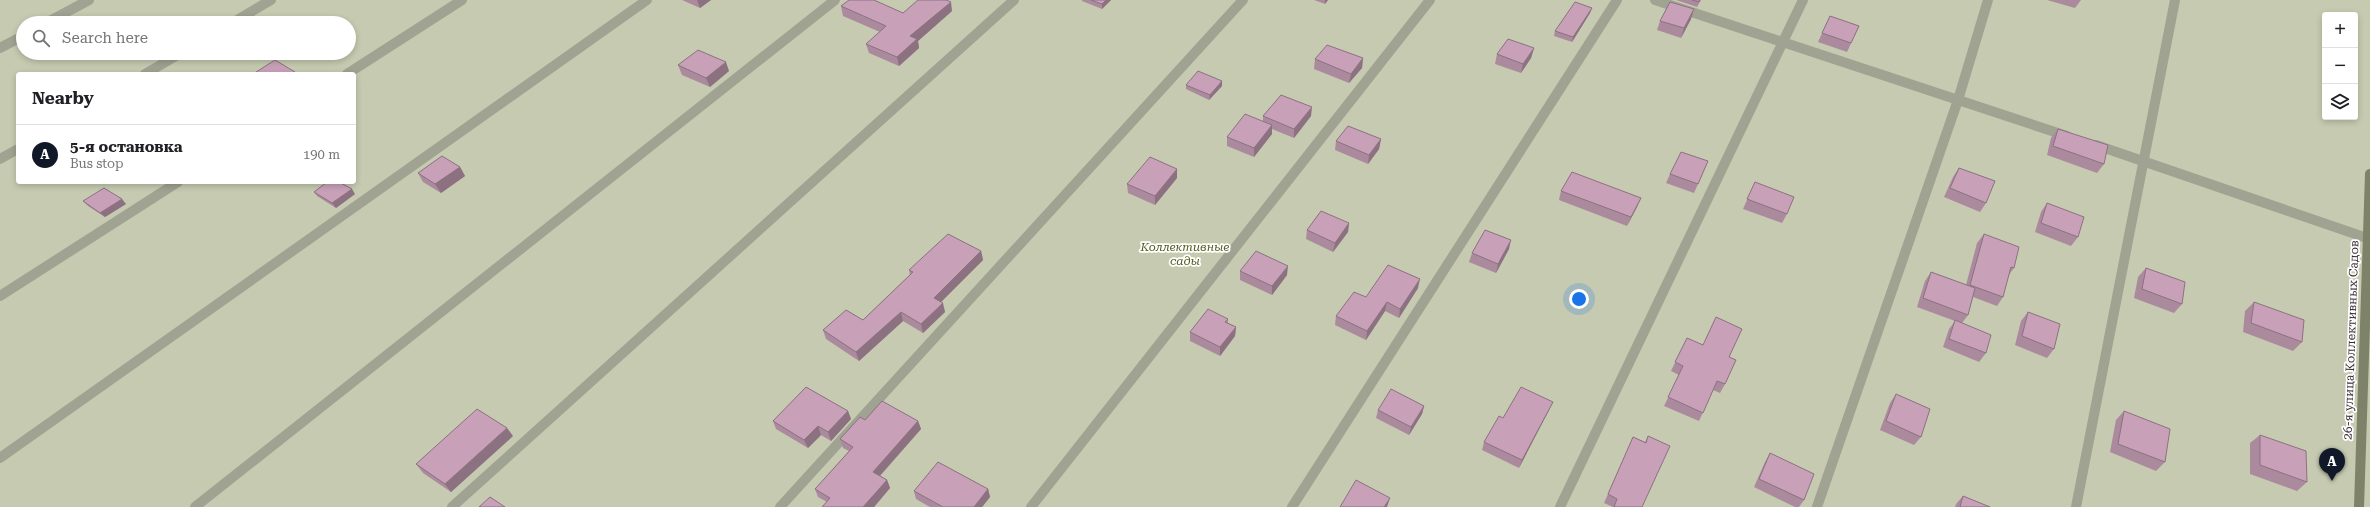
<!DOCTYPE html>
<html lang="en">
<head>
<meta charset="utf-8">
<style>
	:root { --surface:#fff; --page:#f6f6f6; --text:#202124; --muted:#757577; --line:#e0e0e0; --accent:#111827 }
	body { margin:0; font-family:"Roboto Serif",serif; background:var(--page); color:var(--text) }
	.controls { position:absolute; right:12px; top:12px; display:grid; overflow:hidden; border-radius:4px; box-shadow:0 2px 6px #0003 }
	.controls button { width:36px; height:36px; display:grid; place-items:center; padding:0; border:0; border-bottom:1px solid var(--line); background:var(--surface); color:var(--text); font:20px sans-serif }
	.you { position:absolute; left:1579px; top:299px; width:14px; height:14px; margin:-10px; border:3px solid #fff; border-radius:50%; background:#1a73e8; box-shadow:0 0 0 6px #1a73e833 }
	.badge { display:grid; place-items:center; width:26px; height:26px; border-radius:50%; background:var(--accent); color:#fff; font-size:13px; font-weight:700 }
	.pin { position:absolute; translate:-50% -33px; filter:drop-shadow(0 1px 2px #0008) }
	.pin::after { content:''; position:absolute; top:21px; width:14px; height:12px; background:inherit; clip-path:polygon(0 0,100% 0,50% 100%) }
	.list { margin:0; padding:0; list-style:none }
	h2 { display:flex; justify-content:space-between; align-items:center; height:52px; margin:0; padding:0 16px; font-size:17px }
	h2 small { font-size:13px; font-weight:400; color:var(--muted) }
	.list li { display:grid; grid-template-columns:26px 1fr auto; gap:12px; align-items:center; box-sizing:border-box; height:60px; padding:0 16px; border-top:1px solid var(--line) }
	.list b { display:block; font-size:15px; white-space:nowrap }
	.list p { margin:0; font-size:13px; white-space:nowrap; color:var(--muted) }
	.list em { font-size:13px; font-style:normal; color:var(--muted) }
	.icon { flex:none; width:22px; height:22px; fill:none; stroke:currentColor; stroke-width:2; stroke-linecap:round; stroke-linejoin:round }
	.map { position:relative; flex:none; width:2370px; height:507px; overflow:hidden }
	.search { position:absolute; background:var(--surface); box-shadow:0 2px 6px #0003; left:16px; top:16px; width:340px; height:44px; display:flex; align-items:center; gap:10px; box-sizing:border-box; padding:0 14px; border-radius:22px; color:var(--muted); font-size:15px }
	.panel { position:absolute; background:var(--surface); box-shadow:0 2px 6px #0003; left:16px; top:72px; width:340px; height:112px; border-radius:4px }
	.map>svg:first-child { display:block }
</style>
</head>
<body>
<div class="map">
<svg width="2370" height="507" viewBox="0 0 2370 507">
	<rect width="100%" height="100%" fill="#fbdcee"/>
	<path fill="#c5cab0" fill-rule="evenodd" d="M0,0H2370V507H0ZM2325,15H2355V117H2325ZM23,23H349V53H23ZM18,74H354V182H18Z"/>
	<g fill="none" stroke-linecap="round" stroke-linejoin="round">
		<g stroke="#a0a391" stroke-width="10">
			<path d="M46,23L89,0"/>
			<path d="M232,23L271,0"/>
			<path d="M0,48L23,36"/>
			<path d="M145,74L181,53"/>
			<path d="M347,74L462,0"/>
			<path d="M0,159L18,149"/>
			<path d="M0,296L178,182"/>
			<path d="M0,458L647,0"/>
			<path d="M195,507L835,0"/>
			<path d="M452,507L1014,0"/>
			<path d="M780,507L1243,0"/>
			<path d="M1031,507L1430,0"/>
			<path d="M1292,507L1617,0"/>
			<path d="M1560,507L1803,0"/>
			<path d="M1817,507L1958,100L1988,0"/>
			<path d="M2076,507L2175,0"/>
		</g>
		<g stroke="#a0a391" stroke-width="10">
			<path d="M1655,0L2067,136"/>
			<path d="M2096,145L2370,239"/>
		</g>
		<path stroke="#7e8268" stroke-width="10" d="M2359,507L2370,174"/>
	</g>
	<g fill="#ac8a9e">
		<path d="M682,0H711L700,8Z"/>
		<path d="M1082,0H1111L1102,9L1082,1Z"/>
		<path d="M1314,0H1328L1325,4Z"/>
		<path d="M1676,0H1701L1697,7Z"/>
		<path d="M2047,0H2081L2075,8Z"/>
		<path d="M841,6L903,13L952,11L918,41L919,48L899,66L869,53L866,44L880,32L843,16Z"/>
		<path d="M1592,8L1590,13L1572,42L1554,36L1555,31Z"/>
		<path d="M1830,16L1859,26L1847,52L1818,42Z"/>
		<path d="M1691,19L1681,38L1657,30L1660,21Z"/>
		<path d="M1534,48L1531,58L1521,73L1495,64L1497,54Z"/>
		<path d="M1363,58L1362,68L1349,83L1314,69L1315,59Z"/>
		<path d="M678,65L729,71L710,87L682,75Z"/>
		<path d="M1222,81V86L1209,100L1186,89V85Z"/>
		<path d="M1263,116H1311L1294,138L1272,129V134L1254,157L1227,146V137L1263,121Z"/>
		<path d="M2058,129L2104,164L2097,173L2047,155L2051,138Z"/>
		<path d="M1381,139L1379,149L1368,164L1335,150L1336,141Z"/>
		<path d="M1708,161L1694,193L1666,183L1670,174Z"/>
		<path d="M460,167L465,176L441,193L423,182L418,173Z"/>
		<path d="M1959,168L1986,203L1980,212L1944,197L1953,177Z"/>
		<path d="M1177,169V178L1155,205L1128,193L1127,184Z"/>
		<path d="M1755,182L1787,214L1782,223L1743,209Z"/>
		<path d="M1561,191L1641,198L1637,207L1627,226L1559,200Z"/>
		<path d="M314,192L355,194L336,208L317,196Z"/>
		<path d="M83,201L126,204L105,217L88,206Z"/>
		<path d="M2047,203L2078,237L2071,246L2035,232L2041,212Z"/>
		<path d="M1349,223L1348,232L1333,252L1306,239L1307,230Z"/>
		<path d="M1984,234L2014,268L2008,276L2003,297L1997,306L1973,297L1968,315L1962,323L1986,353L1979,362L1943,347L1949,329L1955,321L1917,307L1925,281L1931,272L1966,285L1977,243Z"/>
		<path d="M1509,249L1496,273L1469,262L1472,253Z"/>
		<path d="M981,251L983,260L941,302L945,312L923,333L903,321L859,361L826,339L823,330L863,320L910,275L909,270Z"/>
		<path d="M2146,268L2182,304L2174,313L2134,298L2138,277Z"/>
		<path d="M1240,271L1287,275L1272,295L1240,280Z"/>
		<path d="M1418,288L1399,318L1385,311L1366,340L1335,325L1336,316L1366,297Z"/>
		<path d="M2254,302L2302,342L2293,351L2243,332L2245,311Z"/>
		<path d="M2028,312L2054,349L2047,358L2015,345L2021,321Z"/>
		<path d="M1228,319V323L1236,327L1235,336L1220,356L1190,341V332Z"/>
		<path d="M1687,338L1729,357L1725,384L1720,393L1713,390L1699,421L1664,406L1679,375L1671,371Z"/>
		<path d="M1896,394L1921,437L1914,445L1880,430L1890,403Z"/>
		<path d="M1424,406L1422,414L1409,435L1376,418L1378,410Z"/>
		<path d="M1549,410L1519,468L1482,450L1484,442L1503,418Z"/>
		<path d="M848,411L851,419L831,441L821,435L808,448L776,429L773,421Z"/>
		<path d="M2124,411L2165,462L2156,471L2110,452L2116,420Z"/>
		<path d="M865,420L918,421L921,429L880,476L887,480L890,488L874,507H822L827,502L818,497L815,489L849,451L843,448L840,439Z"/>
		<path d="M2260,435L2307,482L2297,491L2250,474V443Z"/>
		<path d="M513,436L451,492L423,473L416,464Z"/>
		<path d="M1648,436L1642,507H1613L1604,503L1633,437L1645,442Z"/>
		<path d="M1770,453L1804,500L1799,507H1795L1754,487L1765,462Z"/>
		<path d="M988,489L990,497L982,507H930L916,499L914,491Z"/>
		<path d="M1963,496L1990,507H1955L1956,504Z"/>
	</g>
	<g fill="#8c7181">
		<path d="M697,0H711L700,8Z"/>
		<path d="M1106,0H1111L1102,9V4Z"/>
		<path d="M1325,0H1328L1325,4Z"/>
		<path d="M951,2L952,11L918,41L919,48L899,66L897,57L910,36Z"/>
		<path d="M1592,8L1590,13L1572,42L1573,37Z"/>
		<path d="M1694,9L1691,19L1681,38L1684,28Z"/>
		<path d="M1534,48L1531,58L1521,73L1523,64Z"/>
		<path d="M1363,58L1362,68L1349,83L1351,74Z"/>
		<path d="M726,62L729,71L710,87L706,78Z"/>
		<path d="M1222,81V86L1209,100L1210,95Z"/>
		<path d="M1312,107L1311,116L1294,138V129Z"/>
		<path d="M1272,125V134L1254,157V148Z"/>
		<path d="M1381,139L1379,149L1368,164L1369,155Z"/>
		<path d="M460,167L465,176L441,193L435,184Z"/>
		<path d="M1177,169V178L1155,205V196Z"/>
		<path d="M352,189L355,194L336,208L332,203Z"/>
		<path d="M1641,198L1637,207L1627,226L1631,217Z"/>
		<path d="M122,199L126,204L105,217L100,213Z"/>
		<path d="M1349,223L1348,232L1333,252L1335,243Z"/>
		<path d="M1511,240L1509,249L1496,273L1498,264Z"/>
		<path d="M981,251L983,260L936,307L934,298Z"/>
		<path d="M1288,266L1287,275L1272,295V286Z"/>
		<path d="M1420,279L1418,288L1399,318L1400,309Z"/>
		<path d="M1387,302L1385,311L1366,340L1367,331Z"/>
		<path d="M943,303L945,312L923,333L921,324Z"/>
		<path d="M901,312L903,321L859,361L856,352Z"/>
		<path d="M1236,327L1235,336L1220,356V347Z"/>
		<path d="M1553,402L1549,410L1519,468L1522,460Z"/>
		<path d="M1424,406L1422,414L1409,435L1411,427Z"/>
		<path d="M848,411L851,419L831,441L828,432Z"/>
		<path d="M918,421L921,429L876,480L873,472Z"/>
		<path d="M818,426L821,435L808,448L804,440Z"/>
		<path d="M507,428L513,436L451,492L445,484Z"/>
		<path d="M887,480L890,488L874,507H863Z"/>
		<path d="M988,489L990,497L982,507H974Z"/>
		<path d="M1390,498L1387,507H1384Z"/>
	</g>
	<g fill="#c8a1b8" stroke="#8c7181">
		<path d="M849,0H874L903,13L918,0H946L951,2L910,36L917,39L897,57L866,44L886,26L841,6Z"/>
		<path d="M1091,0H1106L1102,4Z"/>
		<path d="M1692,0H1700L1699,2Z"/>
		<path d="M1575,2L1592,8L1573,37L1555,31Z"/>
		<path d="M1670,2L1694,9L1684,28L1660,21Z"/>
		<path d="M1830,16L1859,26L1851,43L1822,33Z"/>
		<path d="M1508,39L1534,48L1523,64L1497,54Z"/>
		<path d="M1327,45L1363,58L1351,74L1315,59Z"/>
		<path d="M698,50L726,62L706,78L678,65Z"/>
		<path d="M275,60L295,72L292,74H253Z"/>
		<path d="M1198,71L1222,81L1210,95L1186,85Z"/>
		<path d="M1281,95L1312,107L1294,129L1263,116Z"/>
		<path d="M1245,114L1272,125L1254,148L1227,137Z"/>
		<path d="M1348,126L1381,139L1369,155L1336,141Z"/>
		<path d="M2058,129L2108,145L2104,164L2053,146Z"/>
		<path d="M1681,152L1708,161L1698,184L1670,174Z"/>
		<path d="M442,156L460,167L435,184L418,173Z"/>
		<path d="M1150,157L1177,169L1155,196L1127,184Z"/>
		<path d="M1959,168L1995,181L1986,203L1950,188Z"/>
		<path d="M1572,172L1641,198L1631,217L1561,191Z"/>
		<path d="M327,182H339L352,189L332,203L314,192Z"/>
		<path d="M1755,182L1794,197L1787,214L1747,199Z"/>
		<path d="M104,188L122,199L100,213L83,201Z"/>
		<path d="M2047,203L2084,217L2078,237L2041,223Z"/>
		<path d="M1321,211L1349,223L1335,243L1307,230Z"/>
		<path d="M1485,230L1511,240L1498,264L1472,253Z"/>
		<path d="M948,234L981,251L934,298L943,303L921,324L901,312L856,352L823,330L846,310L863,320L913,272L909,270Z"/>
		<path d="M1984,234L2019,247L2014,268L2011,267L2003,297L1970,285Z"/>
		<path d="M1256,251L1288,266L1272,286L1240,271Z"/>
		<path d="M1388,265L1420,279L1400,309L1387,302L1367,331L1336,316L1354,292L1366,297Z"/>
		<path d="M2146,268L2185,282L2182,304L2142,289Z"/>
		<path d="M1931,272L1975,288L1968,315L1923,298Z"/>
		<path d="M2254,302L2304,320L2302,342L2251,323Z"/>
		<path d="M1208,309L1228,319L1225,322L1236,327L1220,347L1190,332Z"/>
		<path d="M2028,312L2060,324L2054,349L2022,336Z"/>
		<path d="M1716,317L1742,329L1729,357L1736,360L1725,384L1717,381L1703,413L1668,397L1683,366L1675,362L1687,338L1703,345Z"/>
		<path d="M1955,320L1991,335L1986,353L1949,339Z"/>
		<path d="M806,387L848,411L828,432L818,426L804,440L773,421Z"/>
		<path d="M1521,387L1553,402L1522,460L1484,442L1499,416L1503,418Z"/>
		<path d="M1391,389L1424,406L1411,427L1378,410Z"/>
		<path d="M1896,394L1930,409L1921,437L1886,421Z"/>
		<path d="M882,401L918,421L873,472L887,480L863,507H822L830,498L815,489L853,447L840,439L860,417L865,420Z"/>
		<path d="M477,409L507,428L445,484L416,464Z"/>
		<path d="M2124,411L2170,429L2165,462L2118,444Z"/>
		<path d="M2260,435L2306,451L2307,482L2260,465Z"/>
		<path d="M1648,436L1670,446L1642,507H1614L1617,499L1608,494L1633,437L1646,443Z"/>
		<path d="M1770,453L1814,474L1804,500L1759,479Z"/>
		<path d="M938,462L988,489L974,507H943L914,491Z"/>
		<path d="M1356,480L1390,498L1384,507H1340Z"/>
		<path d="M1963,496L1990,507H1960Z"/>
		<path d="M490,497L505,507H479Z"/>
	</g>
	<g text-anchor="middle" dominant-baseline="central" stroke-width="3.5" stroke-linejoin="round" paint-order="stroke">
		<g font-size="12" font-style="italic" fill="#545b1c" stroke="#fff">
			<text x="1185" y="247">Коллективные<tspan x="1185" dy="14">сады</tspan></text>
		</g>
		<g font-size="12" fill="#362a31" stroke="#fff">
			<text transform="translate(2351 340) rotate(-88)">26-я улица Коллективных Садов</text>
		</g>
	</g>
</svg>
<div class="controls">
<button>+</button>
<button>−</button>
<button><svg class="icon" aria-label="layers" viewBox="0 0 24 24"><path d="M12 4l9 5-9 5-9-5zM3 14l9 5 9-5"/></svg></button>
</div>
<div class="you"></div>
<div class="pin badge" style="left:2332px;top:481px">A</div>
<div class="search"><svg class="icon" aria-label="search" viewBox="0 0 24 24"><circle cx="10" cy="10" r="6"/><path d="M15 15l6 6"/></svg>Search here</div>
<section class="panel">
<h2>Nearby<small></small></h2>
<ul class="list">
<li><span class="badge">A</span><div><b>5-я остановка</b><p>Bus stop</p></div><em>190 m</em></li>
</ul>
</section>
</div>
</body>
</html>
